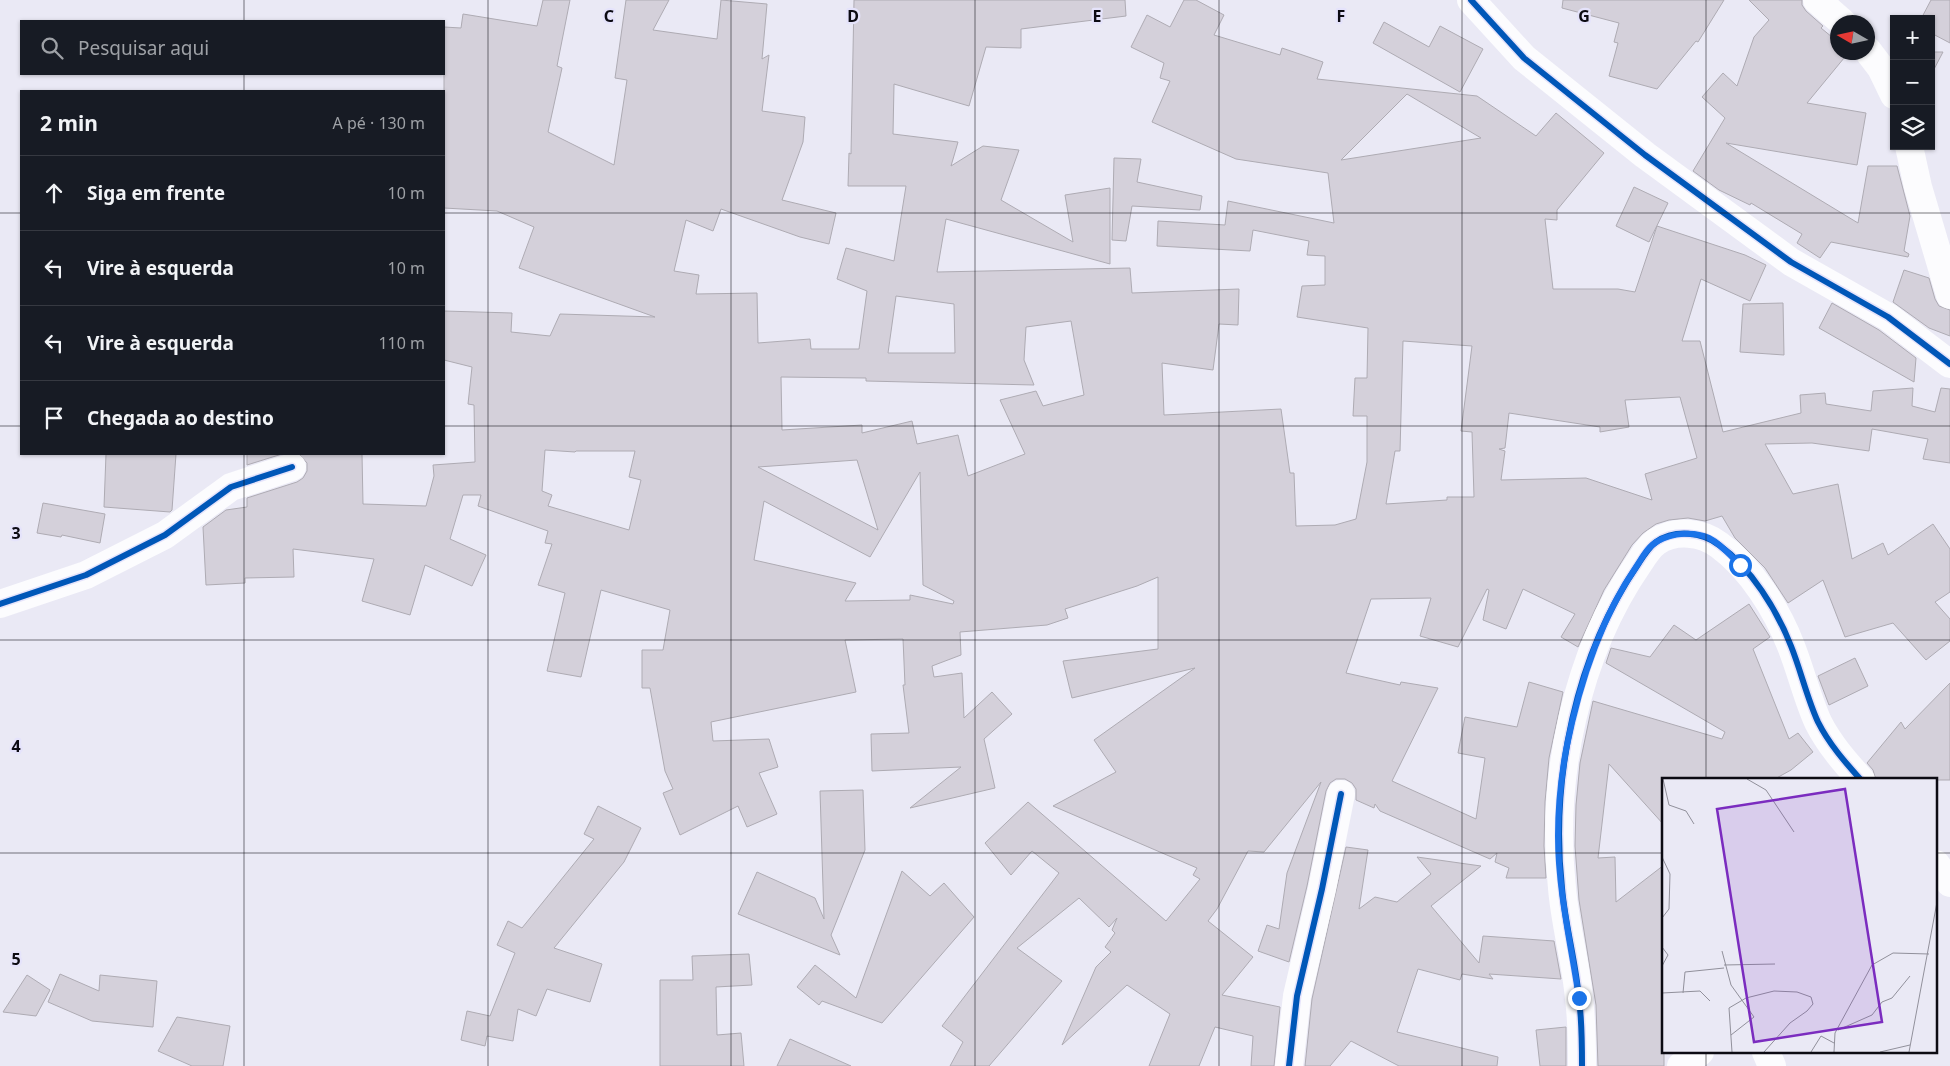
<!DOCTYPE html>
<html lang="pt">
<head>
<meta charset="utf-8">
<style>
	:root { --surface:#171b24; --page:#242831; --text:#f1f3f6; --muted:#9ea1a6; --line:#363941 }
	body { margin:0; font-family:"Noto Sans",sans-serif; background:var(--page); color:var(--text) }
	.controls { position:absolute; right:15px; top:15px; display:grid; overflow:hidden; border-radius:0px; box-shadow:0 1px 4px #0004 }
	.controls button { width:45px; height:45px; display:grid; place-items:center; padding:0; border:0; border-bottom:1px solid var(--line); background:var(--surface); color:var(--text); font:25px sans-serif }
	.compass { position:absolute; left:1830px; top:15px; width:45px; height:45px; border-radius:50%; background:var(--surface); box-shadow:0 1px 4px #0004; rotate:279deg }
	.stop { position:absolute; width:15px; height:15px; margin:-11px; border:4px solid #1a73e8; border-radius:50%; background:#fff }
	.stop.end { background:#1a73e8; border-color:#fff; box-shadow:0 1px 5px #0008 }
	.list { margin:0; padding:0; list-style:none }
	h2 { display:flex; justify-content:space-between; align-items:center; height:65px; margin:0; padding:0 20px; font-size:21px }
	h2 small { font-size:16px; font-weight:400; color:var(--muted) }
	.list li { display:grid; grid-template-columns:32px 1fr auto; gap:15px; align-items:center; box-sizing:border-box; height:75px; padding:0 20px; border-top:1px solid var(--line) }
	.list b { display:block; font-size:19px; white-space:nowrap }
	.list em { font-size:16px; font-style:normal; color:var(--muted) }
	.icon { flex:none; width:28px; height:28px; fill:none; stroke:currentColor; stroke-width:2; stroke-linecap:round; stroke-linejoin:round }
	.map { position:relative; flex:none; width:1950px; height:1066px; overflow:hidden }
	.search { position:absolute; background:var(--surface); box-shadow:0 1px 4px #0004; left:20px; top:20px; width:425px; height:55px; display:flex; align-items:center; gap:12px; box-sizing:border-box; padding:0 18px; border-radius:0px; color:var(--muted); font-size:19px }
	.panel { position:absolute; background:var(--surface); box-shadow:0 1px 4px #0004; left:20px; top:90px; width:425px; height:365px; border-radius:0px }
	.map>svg:first-child { display:block }
</style>
</head>
<body>
<div class="map">
<svg width="1950" height="1066" viewBox="0 0 1950 1066">
	<rect width="100%" height="100%" fill="#eae9f5"/>
	<g fill="#d4d0da" stroke="#aeabb3" fill-rule="evenodd">
		<path d="M543,0H570L557,66L562,68L548,132L614,165L627,80L615,78L626,0H669L653,30L717,39L721,0L767,4L762,59L769,55L762,111L805,117L803,142L782,200L836,213L829,244L800,237L721,209L713,231L686,220L674,271L699,275L696,294L757,293L758,343L810,339L811,349H859L867,291L837,279L846,248L894,261L906,186H848L849,153L851,154L854,0H1125L1126,16L1021,29V48L986,47L969,106L894,84L893,134L958,142L951,166L983,146L1019,150L1001,200L1073,242L1065,195L1110,188V264L946,219L937,272L1130,268L1132,293L1239,289L1238,325L1219,324L1213,370L1162,363L1164,415L1281,409L1290,473H1294L1296,526L1335,525L1356,519L1367,462V416H1353L1355,378H1367L1368,328L1297,317L1302,286L1325,285V256L1307,255L1309,241L1253,230L1250,251L1157,246L1158,221L1225,225L1228,201L1334,223L1328,173L1236,159L1152,122L1170,81L1160,78L1164,63L1131,47L1147,15L1170,27L1184,0H1196L1224,15L1214,35L1280,55L1282,48L1323,62L1317,79L1477,96L1536,136L1556,113L1604,153L1557,210V220L1545,219L1553,289H1618L1635,292L1657,226L1745,255L1766,265L1750,301L1701,279L1682,341H1700L1723,432L1801,413L1800,395L1825,393L1826,404L1871,411L1873,391L1913,388L1912,406L1935,412L1941,388L1950,389V463L1923,459L1928,439L1872,429L1869,451L1812,443L1765,444L1793,494L1838,484L1852,559L1883,543L1888,555L1933,524L1950,549V592L1935,602L1950,619V641L1926,660L1893,623L1845,637L1823,580L1788,603L1765,568L1735,538L1722,516L1705,521L1688,518L1669,520L1656,524L1643,533L1632,545L1604,590L1578,647L1561,637L1575,614L1523,589L1506,629L1483,620L1489,590L1487,589L1458,647L1420,636L1431,598L1371,599L1346,673L1400,685L1401,682L1438,688L1392,781L1476,819L1485,758L1458,753L1465,717L1517,727L1529,682L1563,692L1549,758L1545,802L1544,846L1546,878H1506L1509,868L1495,862L1497,853L1490,859L1380,811L1375,804L1374,808L1356,800V789L1352,783L1345,779H1336L1330,783L1326,791L1307,886L1289,962L1258,951L1267,925L1279,929L1287,873L1321,782L1264,852L1248,851L1217,909L1208,921L1253,957L1222,995L1280,1007L1274,1066H1251L1253,1036L1215,1027L1199,1066H1149L1170,1014L1127,985L1062,1045L1096,967L1111,952L1105,947L1115,933L1112,930L1117,918L1109,927L1079,898L1017,948L1062,981L989,1066H950L963,1042L942,1026L1059,873L1032,851L1011,875L985,843L1028,802L1166,921L1200,879L1193,875L1197,868L1053,806L1116,772L1094,740L1195,668L1072,698L1063,661L1158,649V577L1137,586L1065,609L1068,618L1047,625L960,632L961,655L932,666L934,677L962,673L964,718L992,692L1012,714L984,739L995,788L910,808L961,767L872,771L871,734L909,733L903,685H905L903,639L845,640L856,692L711,722L713,741L769,739L778,767L759,773L777,814L747,827L738,806L680,835L663,793L673,789L665,771L650,688H642V650H663L670,610L601,590L581,677L547,671L565,593L538,585L552,544L545,543L548,531L478,506L481,495H463L450,539L486,555L472,586L425,565L410,615L362,601L374,559L293,549L294,577L245,578V583L206,585L203,527L226,510L247,507V498L297,482L303,478L307,471V463L299,454H362L363,504L426,506L434,476L433,465L475,462L474,405L468,404L472,367L444,360V311L512,313L511,332L550,336L560,314L655,317L519,268L534,227L497,211L444,208V27L461,28L463,14L537,26ZM1407,94L1481,138L1341,160ZM896,296L954,304L955,353H888ZM1071,321L1084,395L1043,406L1036,391L1000,400L1025,454L968,476L958,435L917,444L912,421L862,433V425L782,430L781,377L866,378V381L1034,385L1024,360L1026,327ZM1403,341L1472,346L1461,431L1472,432L1474,497H1447V500L1386,504L1395,451H1400ZM1680,397L1697,458L1645,474L1652,500L1586,478L1501,480L1505,451L1499,449L1505,448L1509,413L1600,427V432L1629,427L1625,400ZM545,450L575,452L576,451H635L629,477L641,480L629,530L548,506L552,495L542,491ZM857,460L878,530L758,467ZM920,472L923,585L954,601L953,604L910,595V600L845,601L856,583L754,560L764,501L870,557Z"/>
		<path d="M1563,0H1724L1698,42L1696,41L1657,89L1609,76L1618,43L1614,42L1619,23L1562,8Z"/>
		<path d="M1749,0H1802V5L1806,11L1823,26L1821,28L1838,42V52H1849L1807,103L1866,113L1857,165L1726,143L1858,223L1868,166H1897L1910,216L1904,251L1909,254L1908,257L1831,242L1820,258L1797,243L1802,234L1751,203L1750,205L1719,190L1693,171L1725,118L1702,97L1723,73L1737,86L1754,37L1769,20Z"/>
		<path d="M1931,0H1950V43L1931,33V19H1921Z"/>
		<path d="M1384,22L1429,47L1440,26L1483,49L1460,92L1373,43Z"/>
		<path d="M1931,52H1943L1931,75Z"/>
		<path d="M1114,158L1141,159L1137,182L1202,196L1200,210L1132,206L1126,241L1112,240Z"/>
		<path d="M1634,187L1668,203L1649,242L1616,226Z"/>
		<path d="M1904,270L1929,278L1935,299L1939,306L1950,310V336L1929,328L1893,302Z"/>
		<path d="M1783,303L1784,355L1740,352L1743,304Z"/>
		<path d="M1832,303L1879,330L1916,358L1914,382L1819,328Z"/>
		<path d="M106,454H176L172,510L170,512L104,507Z"/>
		<path d="M247,454H282L247,465Z"/>
		<path d="M43,503L105,514L100,543L62,535L61,537L37,533Z"/>
		<path d="M1749,604L1770,637L1753,649L1789,739L1798,733L1813,752L1791,770L1773,780H1664V825L1609,764L1598,858L1615,857L1616,902L1664,865V1066H1598L1596,1005L1579,900L1575,846L1576,805L1580,763L1593,701L1722,739L1725,732L1606,663L1611,648L1650,657L1674,625L1696,640Z"/>
		<path d="M1855,658L1868,686L1829,705L1818,676Z"/>
		<path d="M1950,683V780H1876L1873,770L1867,763L1901,722L1905,729Z"/>
		<path d="M863,790L865,850L831,935L840,955L738,914L757,872L815,898L824,919L820,791Z"/>
		<path d="M598,806L641,828L624,862L554,948L602,964L590,1002L547,989L536,1016L518,1009L513,1041L487,1036L485,1046L461,1040L467,1011L490,1016L515,953L497,945L508,921L522,928L594,839L584,834Z"/>
		<path d="M1346,847L1368,850L1359,909L1375,897L1397,902L1431,874L1417,857L1481,866L1431,906L1479,963L1483,936L1554,941L1561,979L1489,974L1493,979L1462,974L1460,980L1418,969L1397,1032L1498,1057L1497,1066H1399L1351,1041L1330,1066H1305L1312,999Z"/>
		<path d="M902,871L930,896L944,883L974,917L882,1023L822,1001L819,1005L797,987L815,965L856,998Z"/>
		<path d="M749,954L752,985L716,987L717,1035L741,1033L744,1066H660V980H693L692,956Z"/>
		<path d="M60,974L99,991L100,975L157,981L153,1027L92,1021L48,1002Z"/>
		<path d="M27,975L50,990L36,1016L3,1012Z"/>
		<path d="M177,1017L230,1026L223,1066H192L158,1051Z"/>
		<path d="M1566,1027V1066H1540L1536,1030Z"/>
		<path d="M790,1039L851,1066H777Z"/>
	</g>
	<g fill="none" stroke-linecap="round" stroke-linejoin="round">
		<g stroke="#fcfcfe" stroke-width="28">
			<path d="M1471,0L1524,58L1645,155L1791,262L1888,317L1950,364"/>
			<path d="M1817,0L1842,22"/>
			<path d="M1868,51L1881,68L1894,95"/>
			<path d="M1909,146L1918,187L1950,295"/>
			<path d="M0,604L86,575L165,535L231,487L292,467"/>
			<path d="M1936,864L1950,883"/>
			<path d="M1766,1052L1772,1066"/>
			<path d="M1289,1066L1297,996L1322,889L1341,794"/>
			<path d="M1582,1066C1582,1044 1582,1021 1579,999C1576,962 1565,925 1562,888C1550,778 1576,654 1639,563C1644,555 1649,547 1656,542C1675,529 1702,532 1719,545C1751,568 1777,610 1791,646C1801,671 1807,698 1818,722C1829,744 1845,762 1861,780"/>
			<path d="M1681,1066L1700,1052"/>
		</g>
		<g stroke="#e5e3fb" stroke-width="9">
			<g id="cycleway">
				<path d="M1471,0L1524,58L1645,155L1791,262L1888,317L1950,364"/>
				<path d="M0,604L86,575L165,535L231,487L292,467"/>
				<path d="M1289,1066L1297,996L1322,889L1341,794"/>
				<path d="M1582,1066C1582,1044 1582,1021 1579,999C1576,962 1565,925 1562,888C1550,778 1576,654 1639,563C1644,555 1649,547 1656,542C1675,529 1702,532 1719,545C1751,568 1777,610 1791,646C1801,671 1807,698 1818,722C1829,744 1845,762 1861,780"/>
			</g>
		</g>
		<use href="#cycleway" stroke="#0057b8" stroke-width="6"/>
	</g>
	<g fill="none" stroke-linecap="round" stroke-linejoin="round">
		<path stroke="#1a73e8" stroke-width="6" d="M1579,998C1571,945 1558,890 1558,836C1558,808 1561,778 1566,750C1579,685 1599,621 1636,567C1642,558 1648,546 1658,541C1672,533 1694,531 1709,538C1721,544 1731,556 1740,565"/>
	</g>
	<path fill="none" stroke="#0c0b13" stroke-width="1" stroke-opacity="0.55" d="M244,0V21M488,0V1066M731,0V1066M975,0V1066M1219,0V1066M1462,0V1066M1706,0V780M244,74V91M0,213H21M444,213H1950M0,426H21M444,426H1950M244,454V1066M0,640H1950M0,853H1664M1936,853H1950M1706,1052V1066"/>
	<g transform="translate(1662 778)">
		<rect width="275" height="275" fill="#eae9f5"/>
		<path fill="none" stroke="#91909b" stroke-width="1" d="M1,1L7,27L24,33L32,46M85,1L104,12L132,54M0,79L8,96L7,131L0,140M0,169L6,177L0,188M60,173L69,207L92,239L69,257M62,187L113,186M0,215L38,213L48,223M21,215L23,194L62,190M176,252L210,237L220,224L230,220L248,198M70,274L67,230L84,220L112,213L135,214L149,219L151,226L145,233L128,245L102,274M149,274L159,258L172,265M172,274L173,255L210,187L231,175L267,176M218,274L248,267M247,274L275,124"/>
		<path fill="#7b2cbf" fill-opacity="0.15" stroke="#7b2cbf" stroke-width="2.5" d="M183,11L220,244L92,264L55,31Z"/>
		<rect width="275" height="275" fill="none" stroke="#0c0b13" stroke-width="2.5"/>
	</g>
	<g font-size="16" text-anchor="middle" font-weight="bold" fill="#0c0b13" stroke="#e5e3fb" stroke-width="4.5" stroke-linejoin="round" paint-order="stroke">
		<text x="609" y="22">C</text>
		<text x="853" y="22">D</text>
		<text x="1097" y="22">E</text>
		<text x="1341" y="22">F</text>
		<text x="1584" y="22">G</text>
		<text x="16" y="539">3</text>
		<text x="16" y="752">4</text>
		<text x="16" y="965">5</text>
	</g>
</svg>
<div class="controls">
<button>+</button>
<button>−</button>
<button><svg class="icon" aria-label="layers" viewBox="0 0 24 24"><path d="M12 4l9 5-9 5-9-5zM3 14l9 5 9-5"/></svg></button>
</div>
<svg class="compass" viewBox="-18 -18 36 36"><path d="M0-13l5 13h-10z" fill="#e53935"/><path d="M0 13l5-13h-10z" fill="#9ea1a6"/></svg>
<div class="stop" style="left:1740px;top:565px"></div>
<div class="stop end" style="left:1579px;top:998px"></div>
<div class="search"><svg class="icon" aria-label="search" viewBox="0 0 24 24"><circle cx="10" cy="10" r="6"/><path d="M15 15l6 6"/></svg>Pesquisar aqui</div>
<section class="panel">
<h2>2 min<small>A pé · 130 m</small></h2>
<ul class="list">
<li><svg class="icon" aria-label="ahead" viewBox="0 0 24 24"><path d="M12 20V5M6 11l6-6 6 6"/></svg><div><b>Siga em frente</b></div><em>10 m</em></li>
<li><svg class="icon" aria-label="left" viewBox="0 0 24 24"><path d="M17 20v-9H6M10 6l-5 5 5 5"/></svg><div><b>Vire à esquerda</b></div><em>10 m</em></li>
<li><svg class="icon" aria-label="left" viewBox="0 0 24 24"><path d="M17 20v-9H6M10 6l-5 5 5 5"/></svg><div><b>Vire à esquerda</b></div><em>110 m</em></li>
<li><svg class="icon" aria-label="arrive" viewBox="0 0 24 24"><path d="M6 21V4h12l-3 4 3 4H6"/></svg><div><b>Chegada ao destino</b></div></li>
</ul>
</section>
</div>
</body>
</html>
